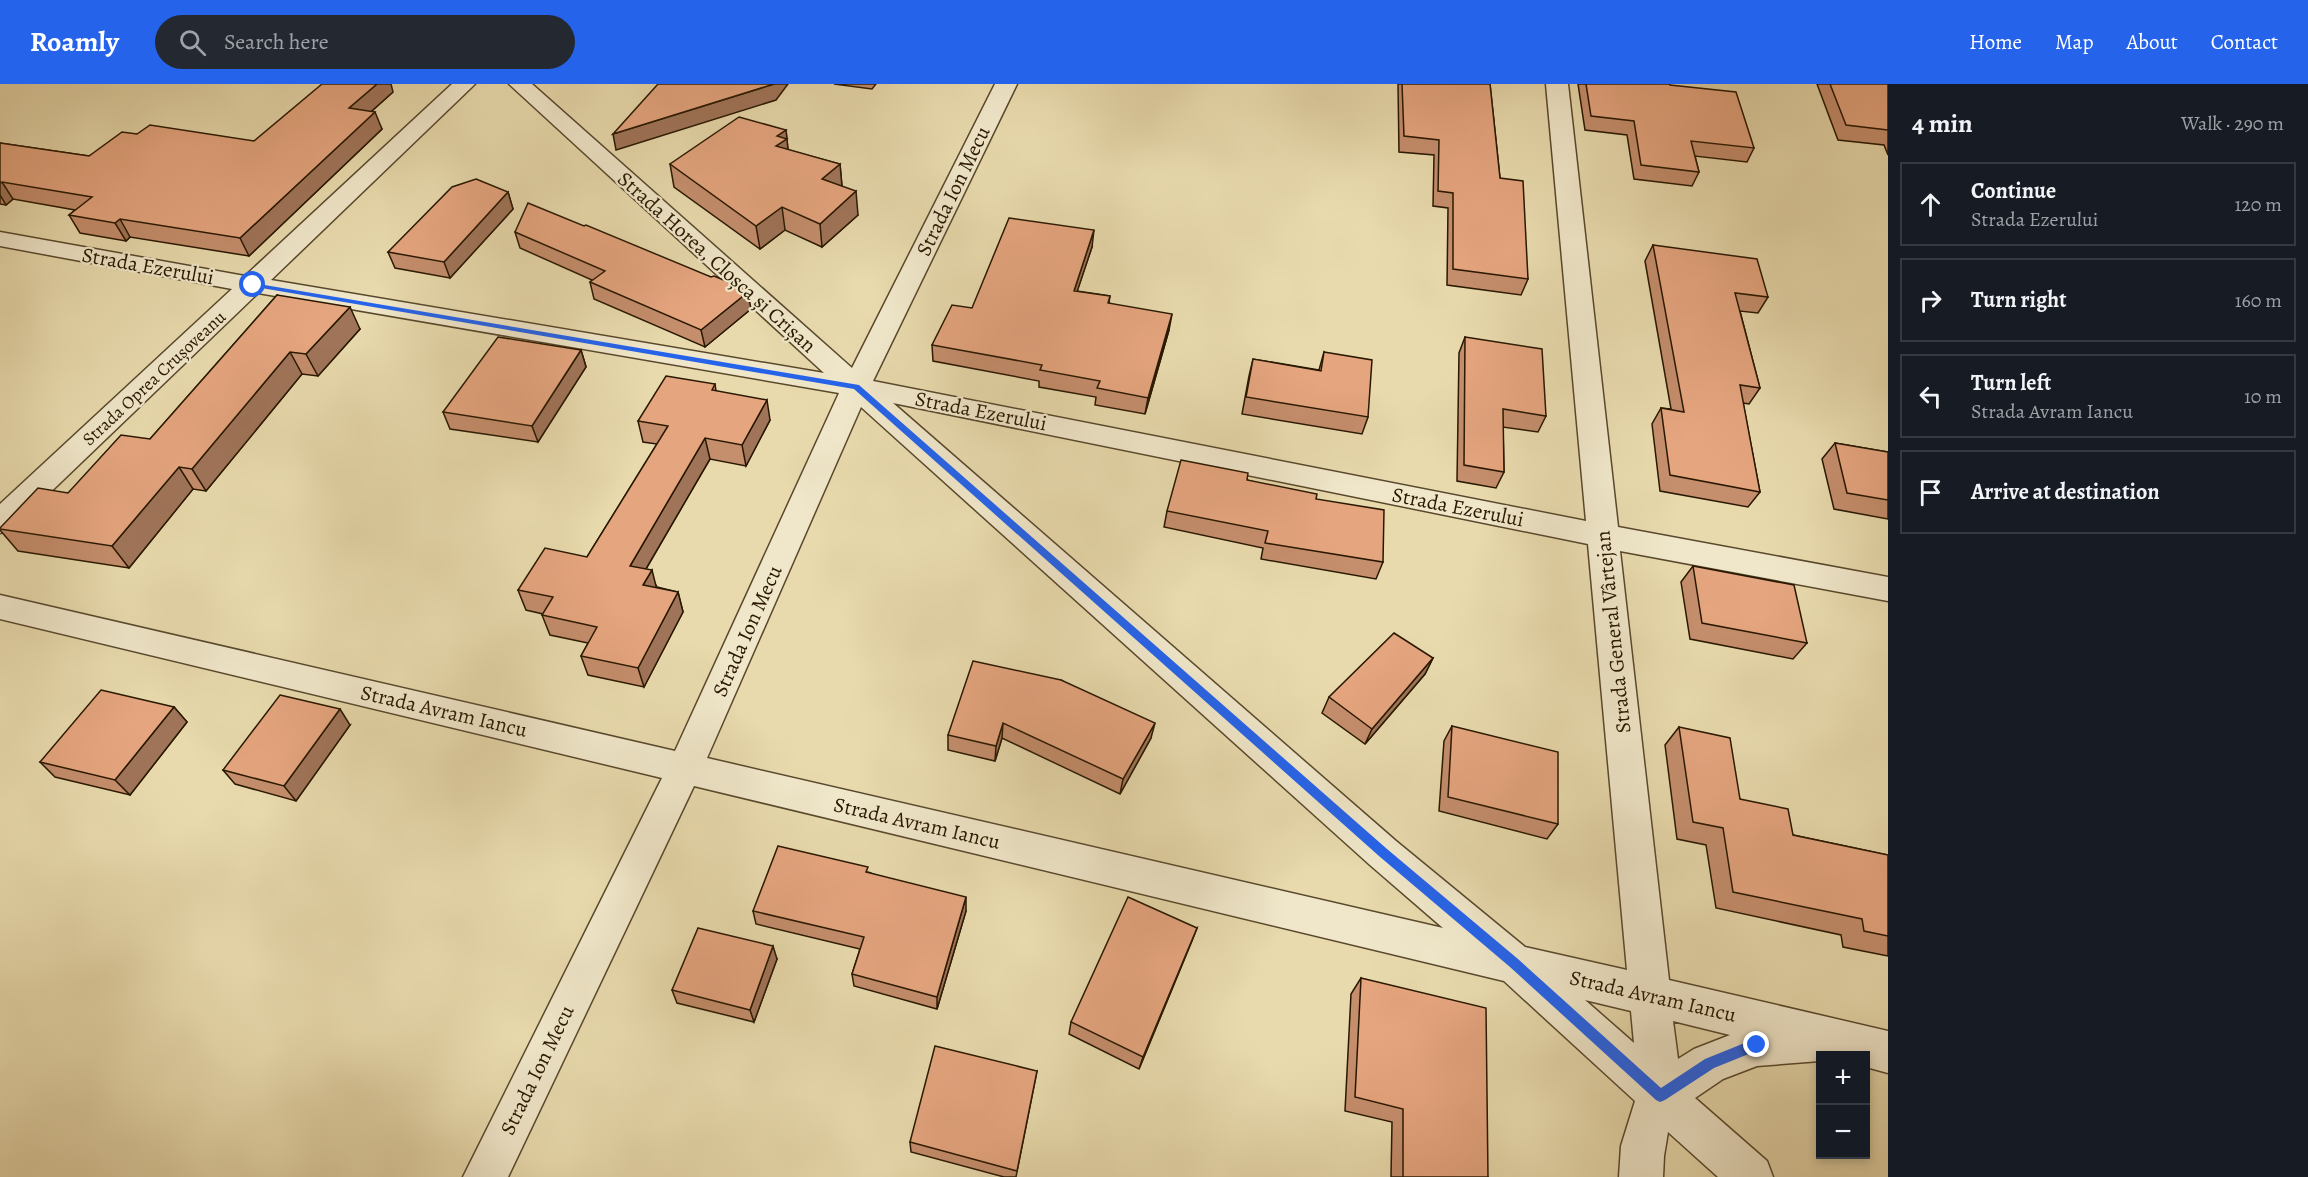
<!DOCTYPE html>
<html lang="en">
<head>
<meta charset="utf-8">
<style>
	:root { --surface:#171b24; --page:#242831; --text:#f1f3f6; --muted:#9ea1a6; --line:#363941; --accent:#2563eb }
	body { margin:0; font-family:Alegreya,serif; background:var(--page); color:var(--text) }
	.controls { position:absolute; right:18px; bottom:18px; display:grid; overflow:hidden; border-radius:0px; box-shadow:0 3px 9px #0003 }
	.controls button { width:54px; height:54px; display:grid; place-items:center; padding:0; border:0; border-bottom:2px solid var(--line); background:var(--surface); color:var(--text); font:30px sans-serif }
	.stop { position:absolute; width:18px; height:18px; margin:-14px; border:4px solid #2563eb; border-radius:50%; background:#fff }
	.stop.end { background:#2563eb; border-color:#fff; box-shadow:0 2px 6px #0008 }
	.list { margin:0; padding:0; list-style:none }
	h2 { display:flex; justify-content:space-between; align-items:center; height:78px; margin:0; padding:0 24px; font-size:26px }
	h2 small { font-size:20px; font-weight:400; color:var(--muted) }
	.list li { display:grid; grid-template-columns:39px 1fr auto; gap:18px; align-items:center; box-sizing:border-box; height:84px; margin:0 12px 12px; padding:0 12px; border:2px solid var(--line); border-radius:0px }
	.list b { display:block; font-size:22px; white-space:nowrap }
	.list p { margin:0; font-size:20px; white-space:nowrap; color:var(--muted) }
	.list em { font-size:20px; font-style:normal; color:var(--muted) }
	.icon { flex:none; width:33px; height:33px; fill:none; stroke:currentColor; stroke-width:2; stroke-linecap:round; stroke-linejoin:round }
	.map { position:relative; flex:none; width:1888px; height:1093px; overflow:hidden }
	header { display:flex; align-items:center; gap:36px; box-sizing:border-box; height:84px; padding:0 30px; background:var(--accent); color:#fff }
	header strong { font-size:28px }
	nav { display:flex; gap:33px; margin-inline-start:auto; font-size:21px }
	.search { width:420px; height:54px; background:var(--page); display:flex; align-items:center; gap:15px; box-sizing:border-box; padding:0 21px; border-radius:33px; color:var(--muted); font-size:22px }
	main { display:flex }
	aside { flex:1; background:var(--surface) }
	.map>svg:first-child { display:block }
</style>
</head>
<body>
<header>
<strong>Roamly</strong>
<div class="search"><svg class="icon" aria-label="search" viewBox="0 0 24 24"><circle cx="10" cy="10" r="6"/><path d="M15 15l6 6"/></svg>Search here</div>
<nav><a>Home</a><a>Map</a><a>About</a><a>Contact</a></nav>
</header>
<main>
<div class="map">
<svg width="1888" height="1093" viewBox="0 0 1888 1093">
	<rect width="100%" height="100%" fill="#e8daad"/>
	<filter id="stains"><feTurbulence type="fractalNoise" baseFrequency=".00333" numOctaves="4"/><feColorMatrix values="0 0 0 0 .2 0 0 0 0 .09 0 0 0 0 .02 0 0 0 .5 -.17"/></filter>
	<radialGradient id="worn" r=".72"><stop offset=".6" stop-color="#630" stop-opacity="0"/><stop offset="1" stop-color="#630" stop-opacity=".3"/></radialGradient>
	<g fill="none" stroke-linecap="round" stroke-linejoin="round">
		<g stroke="#59482c" stroke-width="3">
			<path id="minor" d="M452,0H475L271,196L824,289L509,0H532L852,284L995,0H1017L873,297L1586,437L1546,0H1568L1618,443L1888,493V517L1620,467L1669,896L1888,947V989L1866,983V972H1820V977L1757,982L1723,995L1695,1014L1767,1077L1773,1093H1718L1668,1048L1664,1072L1663,1093H1619L1621,1062L1635,1017L1504,897L694,702L508,1093H463L662,694L0,535V511L675,667L839,309L258,209L11,446L0,449V420L232,205L0,162V148L245,192ZM893,319L1588,460L1627,886L1525,863L1396,757ZM861,323L1370,781L1443,844L707,674ZM1585,916L1631,927L1634,959ZM1673,937L1730,951L1694,965L1678,975Z"/>
		</g>
		<use href="#minor" fill="#f0e7ca" fill-rule="evenodd"/>
	</g>
	<g fill="#c58e6d" stroke="#291801" stroke-width="1.5">
		<path d="M834,0H876L872,5Z"/>
		<path d="M1398,0H1490L1500,94L1528,195L1521,211L1447,201L1448,124L1433,122L1434,71L1399,68Z"/>
		<path d="M1578,0H1669L1754,64L1747,78L1695,72L1699,88L1692,102L1634,95L1627,51L1585,46Z"/>
		<path d="M1817,0H1888V71L1884,61L1838,56Z"/>
		<path d="M393,8L372,27L382,45L249,172L130,153L126,157L80,149L69,131L75,126L13,115L6,121L0,120V59L89,72L137,50L254,57Z"/>
		<path d="M786,46L788,66L840,80L842,102L858,131L822,163L785,146L760,165L674,103L670,80Z"/>
		<path d="M508,108L513,125L450,194L395,184L388,168Z"/>
		<path d="M515,148L711,193L751,225L705,263L594,215L590,198L592,196L520,164Z"/>
		<path d="M1653,161L1768,213L1758,229L1740,227L1760,304L1749,320L1743,319L1760,408L1748,423L1660,407L1652,340L1661,324L1671,325L1645,177Z"/>
		<path d="M1092,163L1077,207L1110,212L1109,219L1169,246L1145,330L1095,321L1096,313L1039,303V297L933,277L932,261L972,224Z"/>
		<path d="M277,211L360,245L318,292L302,290L206,407L193,405L129,484L18,467L0,446V444L68,409L150,355Z"/>
		<path d="M1465,253L1546,332L1538,348L1503,343L1504,388L1496,404L1457,397L1459,269Z"/>
		<path d="M581,266L586,283L538,358L450,345L443,328Z"/>
		<path d="M1324,268L1368,333L1362,350L1242,330L1249,292L1253,275L1319,286Z"/>
		<path d="M715,300L716,307L770,336L746,382L710,375L646,485L657,503L678,508L683,528L644,603L588,591L581,572L588,559L550,551L542,531L543,530L526,526L518,506L587,473L657,360L643,358L638,337Z"/>
		<path d="M1835,359L1888,368V435L1834,425L1822,375Z"/>
		<path d="M1247,396L1316,415L1383,478L1376,495L1261,475L1263,464L1164,443L1167,427Z"/>
		<path d="M1693,482L1807,559L1793,575L1690,555L1681,498Z"/>
		<path d="M1433,574L1425,590L1365,660L1322,629L1329,613Z"/>
		<path d="M1061,596L1151,654L1120,710L1002,654L995,677L948,666V651Z"/>
		<path d="M174,623L187,638L130,711L55,693L40,678Z"/>
		<path d="M350,641L296,717L235,700L223,686Z"/>
		<path d="M1452,642L1558,740L1547,755L1439,727L1444,657Z"/>
		<path d="M1679,643L1740,715L1793,751L1888,771V872L1843,863L1841,851L1716,824L1706,761L1677,755L1665,661Z"/>
		<path d="M868,788L966,827L937,925L854,902L852,890L860,865L756,840L753,827Z"/>
		<path d="M1197,844L1139,985L1069,950L1071,938Z"/>
		<path d="M777,875L754,938L677,919L672,906Z"/>
		<path d="M1361,894L1488,1093H1391L1392,1038L1345,1027L1351,910Z"/>
		<path d="M1037,987L1016,1093H1004L911,1068L910,1058Z"/>
	</g>
	<g fill="#a07459" stroke="#291801" stroke-width="1.5">
		<path d="M377,0H391L393,8L356,41L349,24Z"/>
		<path d="M774,0H788L776,16L616,66L613,50Z"/>
		<path d="M375,28L382,45L249,172L240,154Z"/>
		<path d="M786,46L787,55L789,78L776,62L777,52Z"/>
		<path d="M840,80L842,103L822,95Z"/>
		<path d="M2,98L13,115L6,121L0,111V99Z"/>
		<path d="M856,107L858,131L822,163L820,140Z"/>
		<path d="M508,108L513,125L450,194L444,178Z"/>
		<path d="M782,123L785,146L760,165L756,142Z"/>
		<path d="M120,135L130,153L126,157L115,139Z"/>
		<path d="M1094,146L1092,163L1072,223L1074,207Z"/>
		<path d="M748,208L751,225L705,263L701,246Z"/>
		<path d="M350,223L360,245L318,292L306,270Z"/>
		<path d="M1172,230L1169,246L1145,330L1148,314Z"/>
		<path d="M581,266L586,283L538,358L532,342Z"/>
		<path d="M290,268L302,290L206,407L192,385Z"/>
		<path d="M767,316L770,336L746,382L742,361Z"/>
		<path d="M705,354L710,375L636,502L630,482Z"/>
		<path d="M179,383L193,405L129,484L112,462Z"/>
		<path d="M652,486L657,506L643,501Z"/>
		<path d="M678,508L683,528L644,603L638,584Z"/>
		<path d="M1433,574L1425,590L1365,660L1372,645Z"/>
		<path d="M174,623L187,638L130,711L115,696Z"/>
		<path d="M340,625L350,641L296,717L284,702Z"/>
		<path d="M1003,639L1002,654L995,677L996,662Z"/>
		<path d="M1155,639L1151,654L1120,710L1123,695Z"/>
		<path d="M966,813V827L937,925V913Z"/>
		<path d="M1197,844L1192,857L1139,985L1143,973Z"/>
		<path d="M773,862L777,875L754,938L750,926Z"/>
	</g>
	<g fill="#e5a57f" stroke="#291801" stroke-width="1.5">
		<path d="M322,0H377L349,24L375,28L240,154L120,135L115,139L69,131L92,113L2,98L0,99V59L89,72L122,48L137,50L150,41L254,57Z"/>
		<path d="M658,0H774L613,50Z"/>
		<path d="M1402,0H1490L1500,94L1523,97L1528,195L1453,185V109L1438,107L1439,56L1404,52Z"/>
		<path d="M1586,0H1669L1670,1L1736,8L1754,64L1691,57L1699,88L1641,81L1634,37L1591,32Z"/>
		<path d="M1830,0H1888V46L1846,41Z"/>
		<path d="M739,33L786,46L777,52L787,55L776,62L840,80L822,95L856,107L820,140L782,123L756,142L670,80Z"/>
		<path d="M476,95L508,108L444,178L388,168L452,103Z"/>
		<path d="M528,119L584,142L586,141L711,193L714,192L743,204L748,208L701,246L590,198L605,187L515,148Z"/>
		<path d="M1009,134L1094,146L1074,207L1110,212L1108,219L1172,230L1148,314L1097,304L1100,297L1040,286L1042,281L932,261L952,221L972,224Z"/>
		<path d="M1653,161L1757,175L1768,213L1735,209L1760,304L1740,301L1760,408L1670,391L1661,324L1684,328Z"/>
		<path d="M277,211L350,223L306,270L290,268L192,385L179,383L112,462L0,445V444L38,404L68,409L121,351L150,355Z"/>
		<path d="M498,253L581,266L532,342L443,328Z"/>
		<path d="M1465,253L1542,265L1546,332L1503,325L1504,388L1464,381Z"/>
		<path d="M1324,268L1372,276L1368,333L1246,313L1253,275L1321,287Z"/>
		<path d="M666,292L715,300L712,306L767,316L742,361L705,354L630,482L652,486L643,501L678,508L638,584L581,572L597,543L542,531L553,513L518,506L545,464L587,473L668,342L638,337Z"/>
		<path d="M1835,359L1888,368V416L1847,409Z"/>
		<path d="M1181,376L1248,389L1247,396L1317,410L1316,415L1384,426L1383,478L1265,459L1268,447L1167,427Z"/>
		<path d="M1693,482L1794,501L1807,559L1702,539Z"/>
		<path d="M1394,549L1433,574L1372,645L1329,613Z"/>
		<path d="M973,577L1061,596L1155,639L1123,695L1003,639L996,662L948,651Z"/>
		<path d="M101,606L174,623L115,696L40,678Z"/>
		<path d="M280,611L340,625L284,702L223,686Z"/>
		<path d="M1452,642L1558,668V740L1448,713Z"/>
		<path d="M1679,643L1730,654L1740,715L1788,725L1793,751L1888,771V852L1864,847L1862,835L1733,808L1723,744L1693,738Z"/>
		<path d="M778,762L868,783L866,788L966,813L937,913L852,890L864,853L753,827Z"/>
		<path d="M1128,813L1197,844L1143,973L1071,938Z"/>
		<path d="M698,844L773,862L750,926L672,906Z"/>
		<path d="M1361,894L1486,924L1488,1093H1403V1025L1355,1013Z"/>
		<path d="M935,962L1037,987L1017,1087L910,1058Z"/>
	</g>
	<path fill="#2563eb" d="M253,199L859,301L1387,765L1518,875L1661,1004L1705,975L1757,954L1761,956L1763,961L1761,965L1714,984L1665,1016L1660,1018L1656,1016L1510,883L1379,772L854,305L250,202V199Z"/>
	<g text-anchor="middle" dominant-baseline="central" stroke-width="4.5" stroke-linejoin="round" paint-order="stroke">
		<g font-size="18" fill="#291801" stroke="#f0e7ca">
			<text transform="translate(154 294) rotate(-43)">Strada Oprea Crușoveanu</text>
		</g>
		<g font-size="21" fill="#291801" stroke="#f0e7ca">
			<text transform="translate(953 107) rotate(-64)">Strada Ion Mecu</text>
			<text transform="translate(717 178) rotate(42)">Strada Horea, Cloșca și Crișan</text>
			<text transform="translate(148 182) rotate(10)">Strada Ezerului</text>
			<text transform="translate(981 327) rotate(11)">Strada Ezerului</text>
			<text transform="translate(1458 423) rotate(11)">Strada Ezerului</text>
			<text transform="translate(747 547) rotate(-66)">Strada Ion Mecu</text>
			<text transform="translate(1613 548) rotate(-96)">Strada General Vârtejan</text>
			<text transform="translate(444 627) rotate(13)">Strada Avram Iancu</text>
			<text transform="translate(917 739) rotate(13)">Strada Avram Iancu</text>
			<text transform="translate(1653 912) rotate(13)">Strada Avram Iancu</text>
			<text transform="translate(537 986) rotate(-64)">Strada Ion Mecu</text>
		</g>
	</g>
	<rect width="100%" height="100%" filter="url(#stains)"/>
	<rect width="100%" height="100%" fill="url(#worn)"/>
</svg>
<div class="controls">
<button>+</button>
<button>−</button>
</div>
<div class="stop" style="left:253px;top:201px"></div>
<div class="stop end" style="left:1757px;top:961px"></div>
</div>
<aside>
<h2>4 min<small>Walk · 290 m</small></h2>
<ul class="list">
<li><svg class="icon" aria-label="ahead" viewBox="0 0 24 24"><path d="M12 20V5M6 11l6-6 6 6"/></svg><div><b>Continue</b><p>Strada Ezerului</p></div><em>120 m</em></li>
<li><svg class="icon" aria-label="right" viewBox="0 0 24 24"><path d="M7 20v-9h11M14 6l5 5-5 5"/></svg><div><b>Turn right</b></div><em>160 m</em></li>
<li><svg class="icon" aria-label="left" viewBox="0 0 24 24"><path d="M17 20v-9H6M10 6l-5 5 5 5"/></svg><div><b>Turn left</b><p>Strada Avram Iancu</p></div><em>10 m</em></li>
<li><svg class="icon" aria-label="arrive" viewBox="0 0 24 24"><path d="M6 21V4h12l-3 4 3 4H6"/></svg><div><b>Arrive at destination</b></div></li>
</ul>
</aside>
</main>
</body>
</html>
